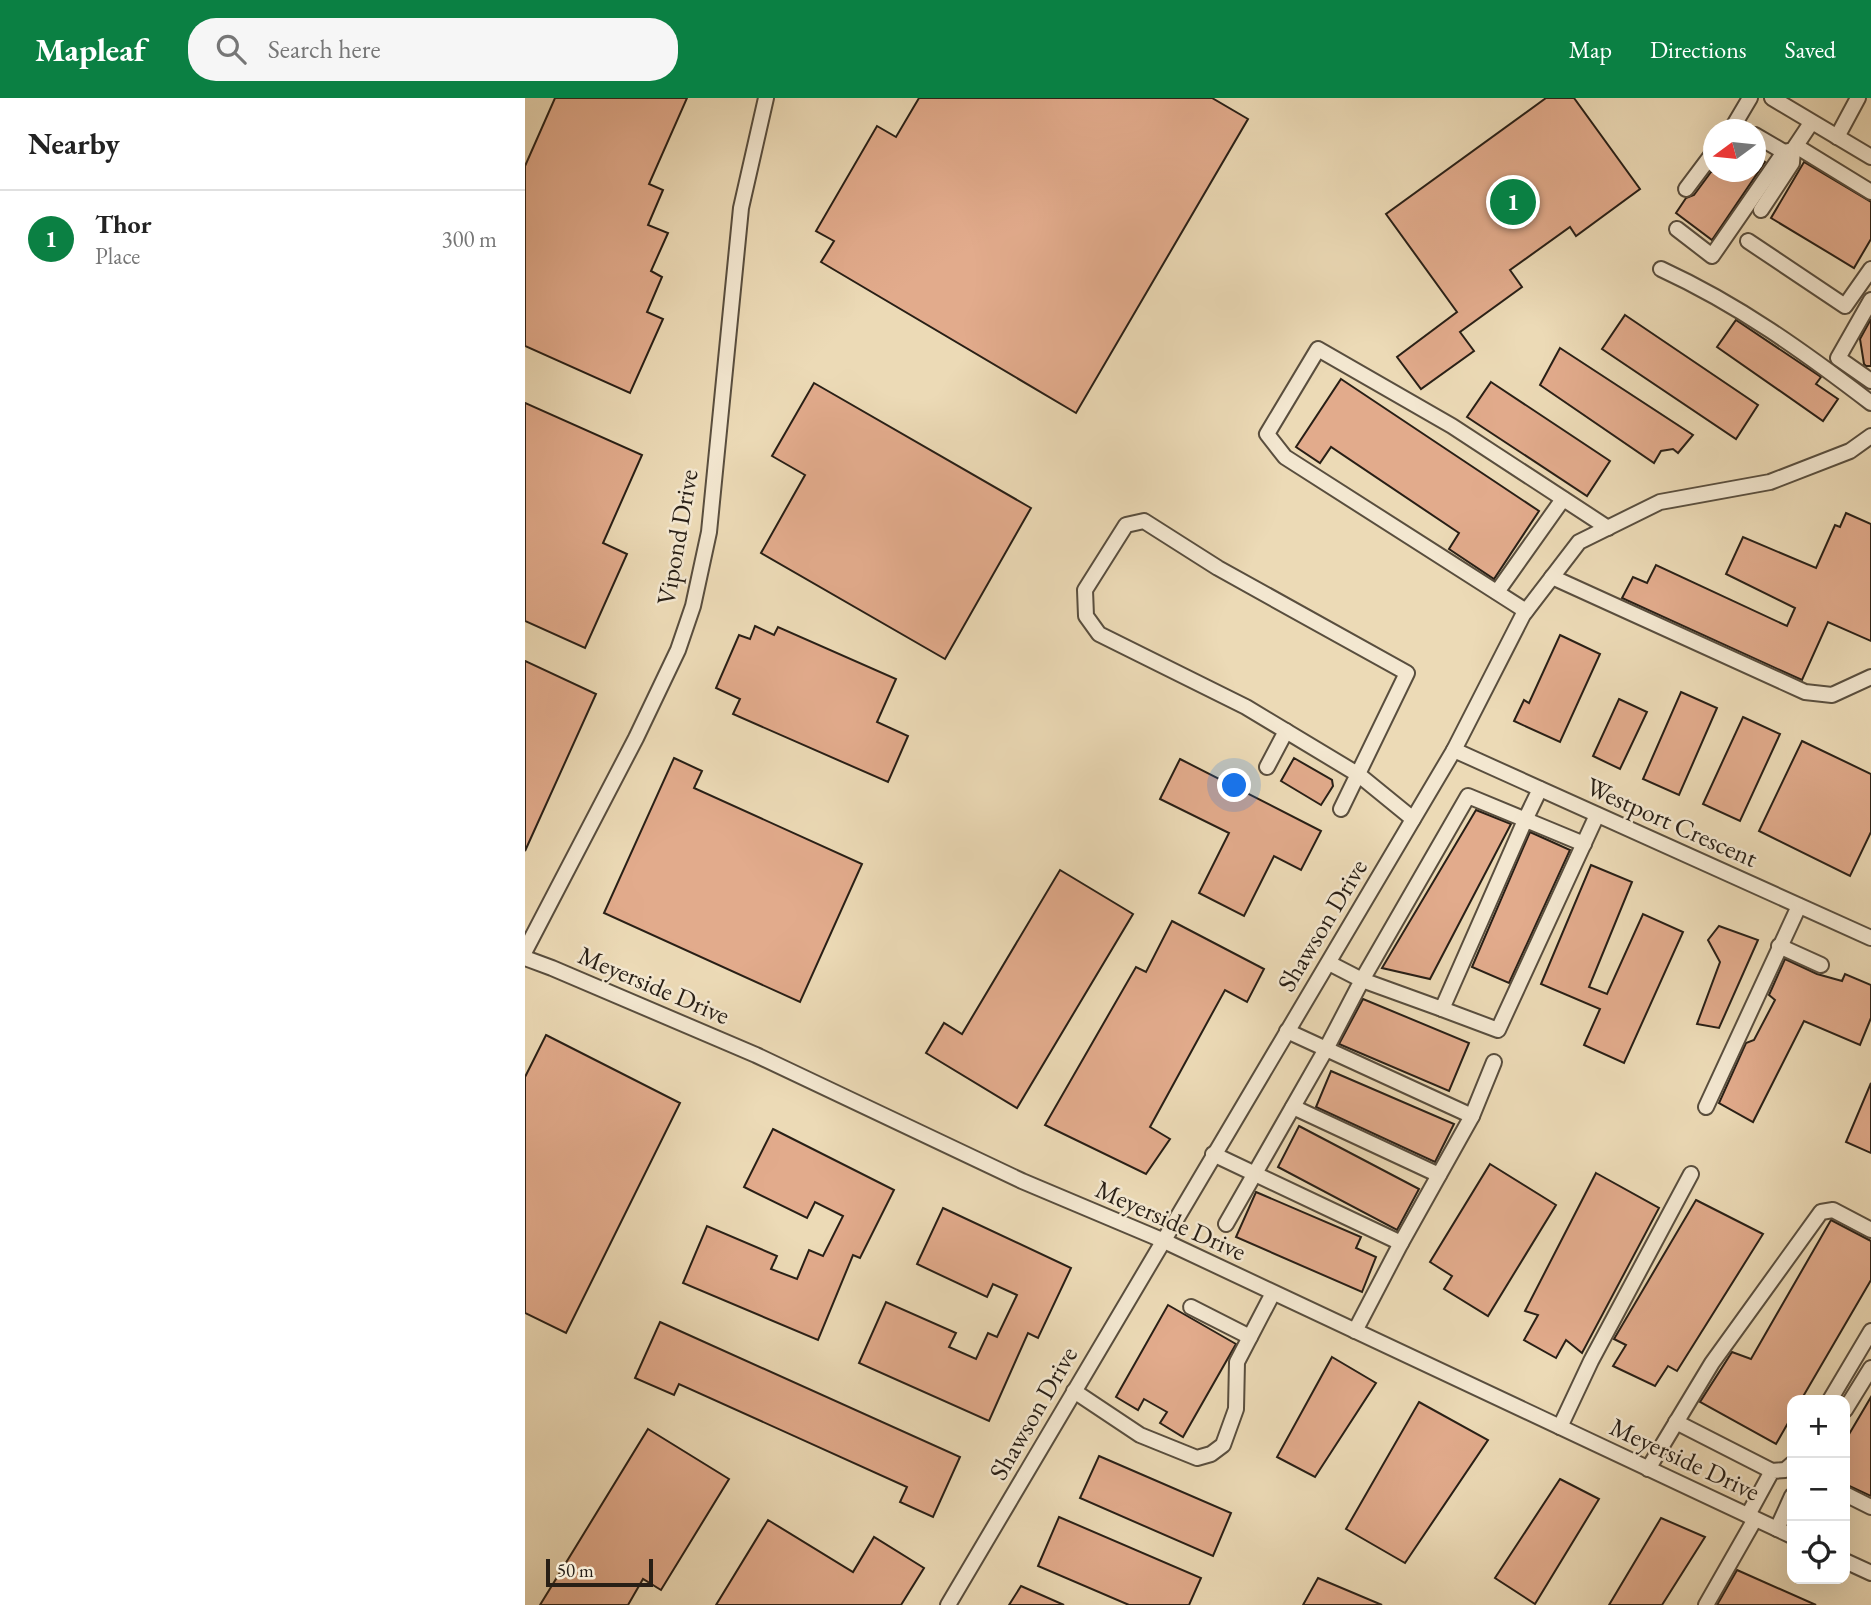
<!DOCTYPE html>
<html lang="en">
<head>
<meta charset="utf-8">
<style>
	:root { --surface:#fff; --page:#f6f6f6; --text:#222; --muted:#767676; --line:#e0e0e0; --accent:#0b8043 }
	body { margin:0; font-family:"EB Garamond",serif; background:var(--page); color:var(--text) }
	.controls { position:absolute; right:21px; bottom:21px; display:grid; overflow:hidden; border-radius:14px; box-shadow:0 7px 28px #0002 }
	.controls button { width:63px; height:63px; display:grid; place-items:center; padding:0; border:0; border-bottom:2px solid var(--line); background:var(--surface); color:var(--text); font:35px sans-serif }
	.compass { position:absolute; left:1178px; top:21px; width:63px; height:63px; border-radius:50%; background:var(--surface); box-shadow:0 7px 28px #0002; rotate:255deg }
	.scale { position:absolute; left:21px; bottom:18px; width:107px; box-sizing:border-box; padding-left:7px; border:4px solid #281f16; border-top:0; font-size:19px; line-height:24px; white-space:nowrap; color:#281f16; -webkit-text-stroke:5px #f3e7d0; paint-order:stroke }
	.you { position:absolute; left:710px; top:688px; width:24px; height:24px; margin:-18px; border:5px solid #fff; border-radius:50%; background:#1a73e8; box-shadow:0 0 0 10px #1a73e833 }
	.badge { display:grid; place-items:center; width:46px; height:46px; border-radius:50%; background:var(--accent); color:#fff; font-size:23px; font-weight:700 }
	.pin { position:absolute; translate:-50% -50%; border:4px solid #fff; box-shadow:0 2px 7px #0006 }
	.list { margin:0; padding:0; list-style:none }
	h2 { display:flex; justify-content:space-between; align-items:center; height:91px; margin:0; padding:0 28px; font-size:30px }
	h2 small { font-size:23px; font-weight:400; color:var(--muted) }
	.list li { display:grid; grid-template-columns:46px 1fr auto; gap:21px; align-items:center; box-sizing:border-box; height:98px; padding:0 28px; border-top:2px solid var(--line) }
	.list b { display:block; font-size:26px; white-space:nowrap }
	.list p { margin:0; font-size:23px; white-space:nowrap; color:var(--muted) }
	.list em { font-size:23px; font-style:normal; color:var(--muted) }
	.icon { flex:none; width:38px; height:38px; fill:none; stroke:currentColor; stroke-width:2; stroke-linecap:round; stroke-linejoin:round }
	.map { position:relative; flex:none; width:1346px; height:1507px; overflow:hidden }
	header { display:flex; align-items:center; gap:42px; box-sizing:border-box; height:98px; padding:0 35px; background:var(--accent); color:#fff }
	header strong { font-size:33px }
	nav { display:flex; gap:38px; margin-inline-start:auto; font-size:24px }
	.search { width:490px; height:63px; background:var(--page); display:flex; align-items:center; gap:18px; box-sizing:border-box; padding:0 24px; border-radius:28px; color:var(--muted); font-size:26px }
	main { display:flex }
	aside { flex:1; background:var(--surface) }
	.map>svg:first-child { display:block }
</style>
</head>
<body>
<header>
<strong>Mapleaf</strong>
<div class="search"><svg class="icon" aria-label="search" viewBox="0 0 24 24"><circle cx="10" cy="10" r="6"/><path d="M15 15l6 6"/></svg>Search here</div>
<nav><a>Map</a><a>Directions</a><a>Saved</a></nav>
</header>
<main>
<aside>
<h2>Nearby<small></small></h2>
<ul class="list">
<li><span class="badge">1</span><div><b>Thor</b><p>Place</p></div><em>300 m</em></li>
</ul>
</aside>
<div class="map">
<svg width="1346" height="1507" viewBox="0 0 1346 1507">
	<rect width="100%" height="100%" fill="#ecdab6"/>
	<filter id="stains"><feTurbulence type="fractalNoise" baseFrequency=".00286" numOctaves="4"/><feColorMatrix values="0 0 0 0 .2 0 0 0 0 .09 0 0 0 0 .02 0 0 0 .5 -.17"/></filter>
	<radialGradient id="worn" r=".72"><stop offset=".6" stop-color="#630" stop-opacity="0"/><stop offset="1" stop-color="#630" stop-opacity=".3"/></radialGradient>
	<g fill="#e2ab8c" stroke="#281f16" stroke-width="2">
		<path d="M30,0H162L124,86L138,92L123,127L143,135L126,173L137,179L122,214L138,221L105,295L0,248V68Z"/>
		<path d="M394,0H687L723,21L551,315L296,164L309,143L291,133L352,28L371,39Z"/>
		<path d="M1021,0H1049L1115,91L1051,138L1045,129L985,172L997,189L935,234L949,253L896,291L872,259L932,214L861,116Z"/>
		<path d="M1230,57L1240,64L1187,142L1151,115L1161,100L1169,97L1186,74H1230Z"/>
		<path d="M1279,64L1346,104V141L1329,170L1246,120Z"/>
		<path d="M1100,217L1233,307L1211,341L1077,251Z"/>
		<path d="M1346,221V268H1341L1339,266L1335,241Z"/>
		<path d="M1211,222L1296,279L1291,286L1313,301L1298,323L1192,249Z"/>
		<path d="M1035,250L1168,337L1153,355L1148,351L1136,353L1129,365L1015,287Z"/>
		<path d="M816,281L1014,413L969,481L924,451L934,435L806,349L795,365L771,349Z"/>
		<path d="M966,284L1085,363L1062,398L942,319Z"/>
		<path d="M289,285L506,410L420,561L236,455L280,377L247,358Z"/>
		<path d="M0,305L117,357L78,445L102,456L60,550L0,523Z"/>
		<path d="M1321,415L1346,426V543L1303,524L1277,582L1097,500L1108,479L1122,485L1131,467L1262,528L1270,510L1201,476L1218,439L1291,470L1310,427L1315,429Z"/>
		<path d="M230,528L249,537L253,529L371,581L352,624L383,638L363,684L208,616L215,601L191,590L214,537L225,541Z"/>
		<path d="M1035,537L1075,556L1035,644L989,623L999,602L1004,605Z"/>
		<path d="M0,563L71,596L0,753Z"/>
		<path d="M1156,594L1192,610L1154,697L1118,681Z"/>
		<path d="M1094,601L1122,614L1095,671L1068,658Z"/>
		<path d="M1218,619L1255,636L1215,723L1178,706Z"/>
		<path d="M1277,643L1346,676V734L1325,778L1234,733Z"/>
		<path d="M149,660L177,673L169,690L337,766L275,904L79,815Z"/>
		<path d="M769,660L807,682L808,688L796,707L756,683Z"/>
		<path d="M655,661L796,733L776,772L749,758L719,818L674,795L704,735L635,701Z"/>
		<path d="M951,712L986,726L905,881L857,870Z"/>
		<path d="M1005,734L1045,752L984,885L947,869Z"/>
		<path d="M1066,767L1107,784L1064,889L1082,896L1118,816L1158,834L1099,965L1059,947L1075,911L1016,886Z"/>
		<path d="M535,772L608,816L492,1010L401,955L419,925L437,936Z"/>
		<path d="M647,823L739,871L722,904L700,892L625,1029L645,1041L621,1076L520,1027L611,869L621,874Z"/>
		<path d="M1194,828L1233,842L1194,930L1172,926L1195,864L1183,842Z"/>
		<path d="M1260,861L1292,876L1317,883L1320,876L1346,887V920L1335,947L1279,923L1228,1024L1194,1005L1221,945L1229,942L1250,902L1244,897Z"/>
		<path d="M838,901L944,945L924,993L814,946Z"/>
		<path d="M21,937L155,1005L41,1235L0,1215V979Z"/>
		<path d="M806,973L929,1026L910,1064L791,1009Z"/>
		<path d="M1346,985V1055L1321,1044Z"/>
		<path d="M774,1028L894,1091L872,1132L753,1069Z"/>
		<path d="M248,1031L369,1092L335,1160L328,1157L293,1242L158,1185L182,1128L252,1158L246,1171L272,1181L284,1152L298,1158L318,1118L290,1104L282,1120L219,1089Z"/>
		<path d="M965,1066L1031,1107L963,1218L919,1191L927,1178L905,1164Z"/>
		<path d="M1071,1075L1134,1110L1057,1255L1041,1242L1031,1260L999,1242L1013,1217L1000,1213Z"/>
		<path d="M731,1094L836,1139L831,1150L851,1159L837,1194L711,1139Z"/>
		<path d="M1171,1102L1238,1136L1152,1273L1143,1268L1130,1288L1088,1268L1101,1247L1089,1241Z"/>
		<path d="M418,1110L546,1170L513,1240L503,1235L464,1323L334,1265L361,1204L431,1235L424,1249L451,1261L463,1235L472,1239L492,1197L468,1186L462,1199L392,1166Z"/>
		<path d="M1306,1122L1346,1143V1182L1276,1302H1267V1318L1251,1346L1175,1304L1207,1254L1226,1261Z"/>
		<path d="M643,1207L711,1246L658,1339L635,1325L642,1314L619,1301L613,1312L591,1299Z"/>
		<path d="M135,1224L435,1359L408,1419L375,1404L382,1389L154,1286L149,1297L110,1280Z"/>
		<path d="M807,1259L851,1285L790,1379L752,1359Z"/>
		<path d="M1346,1299V1398L1320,1386V1343Z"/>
		<path d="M894,1304L963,1342L880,1465L821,1431Z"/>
		<path d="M123,1331L204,1381L136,1492L118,1481L103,1507H15Z"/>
		<path d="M574,1358L706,1415L688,1458L555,1400Z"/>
		<path d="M1035,1381L1074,1401L1010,1506L970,1480Z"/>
		<path d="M534,1419L676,1480L664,1507H604L513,1468Z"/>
		<path d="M1136,1420L1180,1439L1137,1507H1084Z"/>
		<path d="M243,1422L328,1474L349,1439L399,1470L376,1507H191Z"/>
		<path d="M1212,1472L1291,1507H1192Z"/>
		<path d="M793,1480L857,1507H778Z"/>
		<path d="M496,1488L539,1507H484Z"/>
	</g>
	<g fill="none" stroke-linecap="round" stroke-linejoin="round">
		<g stroke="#594e3e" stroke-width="18">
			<g id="minor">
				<path d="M1247,0L1346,59"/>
				<path d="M1206,32L1225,0"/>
				<path d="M1230,37L1259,54"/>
				<path d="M1312,39L1333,0"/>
				<path d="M1271,48L1346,94"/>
				<path d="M1161,91L1188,55"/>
				<path d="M1236,112L1267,65L1268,52L1286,25"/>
				<path d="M1152,131L1187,158L1259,54L1268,52"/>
				<path d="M1223,143L1320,208L1346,171"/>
				<path d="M1136,171C1214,207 1278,253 1346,305"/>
				<path d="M1346,202L1313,260L1346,283"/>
				<path d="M1027,479L1280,594L1307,597L1346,579"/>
				<path d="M972,494L1038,401"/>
				<path d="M1001,513L760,359L742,336L793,251L927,328L1083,430"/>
				<path d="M929,652L1346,840"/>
				<path d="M742,669L761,633"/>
				<path d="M1015,691L1001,720L917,911L837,882L943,698L1059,746"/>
				<path d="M816,711L882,575L693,470L619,423L601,427L560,492L561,518L574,536L721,609L834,677L888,721"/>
				<path d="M1254,848L1296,867"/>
				<path d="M0,853L111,640L153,552L168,508L184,434L216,110L241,0"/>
				<path d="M0,860L27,870L231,957L497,1083L637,1142L1267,1438"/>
				<path d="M917,911L973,932L1072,717"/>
				<path d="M768,1009L914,1077"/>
				<path d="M1181,1009L1274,808"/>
				<path d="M947,1018L969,964"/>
				<path d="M688,1056L876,1145L947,1018L762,933"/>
				<path d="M701,1126L801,951L837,882L804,865"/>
				<path d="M666,1209L725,1239"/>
				<path d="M830,1233L876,1145"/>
				<path d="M549,1293L615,1337L672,1360L686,1356L698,1347L711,1311L712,1264L748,1195"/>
				<path d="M1305,1302L1346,1233"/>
				<path d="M1320,1312L1346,1270"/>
				<path d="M1151,1324L1247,1373"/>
				<path d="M1035,1329L1066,1263L1166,1076"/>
				<path d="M1123,1371L1187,1265L1296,1114L1308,1112L1346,1132"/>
				<path d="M1320,1396L1346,1409"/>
				<path d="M1223,1417L1247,1373L1260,1372L1267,1366"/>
				<path d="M1252,1431L1267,1398"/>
				<path d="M1320,1463L1346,1475"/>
				<path d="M423,1507L929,652L998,517L1054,444L1135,404L1245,384L1325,353L1346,338"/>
				<path d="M1181,1507L1230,1421"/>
			</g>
		</g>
		<use href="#minor" stroke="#f3e7d0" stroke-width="14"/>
	</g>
	<g text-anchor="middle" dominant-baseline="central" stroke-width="5" stroke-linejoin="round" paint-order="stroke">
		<g font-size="26" fill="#281f16" stroke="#f3e7d0">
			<text transform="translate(152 439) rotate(-80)">Vipond Drive</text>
			<text transform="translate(1147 724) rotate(24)">Westport Crescent</text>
			<text transform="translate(797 827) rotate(-59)">Shawson Drive</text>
			<text transform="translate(129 887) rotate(23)">Meyerside Drive</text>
			<text transform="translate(646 1122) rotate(24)">Meyerside Drive</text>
			<text transform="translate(508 1315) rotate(-60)">Shawson Drive</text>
			<text transform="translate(1160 1361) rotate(25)">Meyerside Drive</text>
		</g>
	</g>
	<rect width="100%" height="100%" filter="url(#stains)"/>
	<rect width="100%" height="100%" fill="url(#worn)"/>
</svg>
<div class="controls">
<button>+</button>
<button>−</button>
<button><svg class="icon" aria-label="locate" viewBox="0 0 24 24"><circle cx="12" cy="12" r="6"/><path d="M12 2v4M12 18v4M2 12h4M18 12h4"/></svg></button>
</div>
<svg class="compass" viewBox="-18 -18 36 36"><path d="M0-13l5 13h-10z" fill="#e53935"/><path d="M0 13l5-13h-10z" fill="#767676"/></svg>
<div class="scale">50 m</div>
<div class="you"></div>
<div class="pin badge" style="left:988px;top:104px">1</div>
</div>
</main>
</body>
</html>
